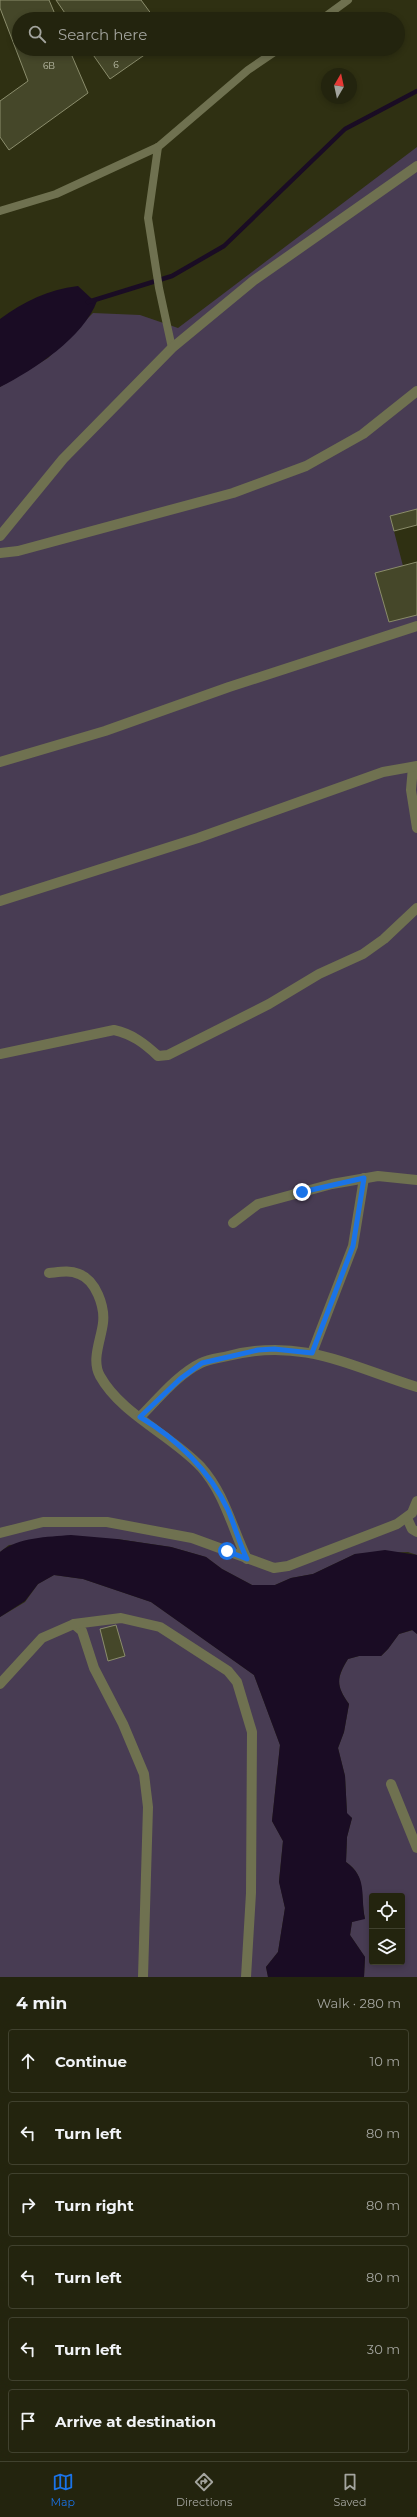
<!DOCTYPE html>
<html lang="en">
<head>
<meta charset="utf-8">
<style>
	:root { --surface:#23240e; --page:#2f301c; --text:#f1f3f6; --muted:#a3a49e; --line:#40412e; --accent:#1a73e8 }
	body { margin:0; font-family:Montserrat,sans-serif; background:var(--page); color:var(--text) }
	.controls { position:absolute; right:12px; bottom:12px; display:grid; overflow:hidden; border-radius:4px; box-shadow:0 2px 6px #0003 }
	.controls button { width:36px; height:36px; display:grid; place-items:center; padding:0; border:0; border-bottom:1px solid var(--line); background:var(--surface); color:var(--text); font:20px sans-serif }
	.compass { position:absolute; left:321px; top:68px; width:36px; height:36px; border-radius:50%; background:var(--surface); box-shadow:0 2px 6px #0003; rotate:9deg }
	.stop { position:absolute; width:12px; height:12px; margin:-9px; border:3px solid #1a73e8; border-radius:50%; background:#fff }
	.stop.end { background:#1a73e8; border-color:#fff; box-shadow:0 1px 4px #0008 }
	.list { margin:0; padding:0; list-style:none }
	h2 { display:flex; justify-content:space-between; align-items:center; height:52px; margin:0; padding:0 16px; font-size:17px }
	h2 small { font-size:13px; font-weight:400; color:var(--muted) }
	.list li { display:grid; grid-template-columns:26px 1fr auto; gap:12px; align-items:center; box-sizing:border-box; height:64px; margin:0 8px 8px; padding:0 8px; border:1px solid var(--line); border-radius:4px }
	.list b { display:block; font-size:15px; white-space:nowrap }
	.list em { font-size:13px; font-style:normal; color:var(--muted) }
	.icon { flex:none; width:22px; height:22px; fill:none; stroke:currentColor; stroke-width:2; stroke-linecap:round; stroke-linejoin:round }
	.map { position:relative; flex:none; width:417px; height:1977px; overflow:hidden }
	.search { position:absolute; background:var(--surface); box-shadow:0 2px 6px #0003; left:12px; right:12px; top:12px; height:44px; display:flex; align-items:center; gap:10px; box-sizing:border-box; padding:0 14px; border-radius:22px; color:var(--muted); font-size:15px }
	.sheet { height:484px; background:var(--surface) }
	nav { display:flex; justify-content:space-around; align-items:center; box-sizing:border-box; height:56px; border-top:1px solid var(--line); background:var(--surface); font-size:11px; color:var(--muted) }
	nav a { display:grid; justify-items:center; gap:2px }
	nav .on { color:var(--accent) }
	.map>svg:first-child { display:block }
</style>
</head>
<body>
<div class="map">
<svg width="417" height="1977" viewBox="0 0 417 1977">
	<rect width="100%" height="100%" fill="#2f3012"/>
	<g fill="#483c53" fill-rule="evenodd">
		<path d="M417,147V509L390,516L403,566L375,573L389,622L417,615V1555L408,1552L355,1554L313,1574L291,1578L275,1585H252L222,1569L206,1557L171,1547L117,1539L9,1545L0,1552V387L48,358L93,313L140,315L178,328Z"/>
		<path d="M54,1575L83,1579L151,1602L254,1675L280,1745L272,1821L283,1841L279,1881L285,1908L278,1952L266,1967L268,1977H0V1617L25,1602L38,1584Z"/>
		<path d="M413,1630L417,1634V1977H364L365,1957L350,1935L352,1922L365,1918C360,1896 367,1876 346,1862L347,1837L352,1818L347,1814L345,1776L338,1748L344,1732L349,1704C336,1686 336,1679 348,1659L359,1656H381L388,1649L399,1634ZM372,1896H402V1962H372Z"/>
	</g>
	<g fill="#1a0c24">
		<path d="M78,286L92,299L97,301C84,337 34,370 0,387V319C25,301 47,290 78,286Z"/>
		<path d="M71,1535L117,1539L171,1547L206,1557L222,1569L252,1585H275L291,1578L313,1574L355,1554L385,1550L417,1555V1634L412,1630L399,1634L388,1649L381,1656H359L348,1659C336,1678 336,1686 349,1704L344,1732L338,1748L345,1776L347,1813L352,1818L347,1837L346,1862C368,1878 360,1894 365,1919L352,1922L350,1935L365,1957L364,1977H268L266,1967L278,1952L285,1908L279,1882L283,1841L272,1821L280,1745L254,1675L151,1602L83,1579L54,1575L38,1584L25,1601L0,1617V1552C19,1537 47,1537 71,1535Z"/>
	</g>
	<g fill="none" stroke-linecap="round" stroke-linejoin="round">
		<path stroke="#1a0c24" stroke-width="4.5" d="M88,302L172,276L224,246L345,129L417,91"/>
	</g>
	<g fill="#454729" stroke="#8b8d6c">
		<path d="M0,0H49L57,19H19V49H69L88,93L9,150L0,137V101L28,81L0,8Z"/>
		<path d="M56,0H141L155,19H69Z"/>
		<path d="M89,49H153L110,79Z"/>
		<path d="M417,509V525L394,531L390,516Z"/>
		<path d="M417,562V615L389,622L375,573Z"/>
		<path d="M116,1625L125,1656L108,1661L100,1629Z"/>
	</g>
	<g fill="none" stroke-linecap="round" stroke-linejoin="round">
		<g stroke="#6f7150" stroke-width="8">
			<path d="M322,19L348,0"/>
			<path d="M158,147L148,218L159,288L172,348"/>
			<path d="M0,211L56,194L158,147L248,70L279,49"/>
		</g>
		<g stroke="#6f7150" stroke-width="10">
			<path d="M0,536L63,459L172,348L253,281L417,166"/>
			<path d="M0,553L18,551L233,493L306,466L363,434L417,391"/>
			<path d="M0,762L105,731L229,687L417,626"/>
			<path d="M413,767L411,790L417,828"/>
			<path d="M0,901L198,838L383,772L417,766"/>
			<path d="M0,1054L114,1030C132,1034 144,1043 158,1056L168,1055L269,1004L319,974L363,954L384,939L417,908"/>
			<path d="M233,1223L258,1204L332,1184L378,1176L417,1180"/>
			<path d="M49,1273C60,1272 69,1270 79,1274C96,1280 105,1307 103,1323C101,1340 91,1360 100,1376C121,1414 171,1435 201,1467C225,1494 232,1528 247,1559"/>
			<path d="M312,1353L353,1246L364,1178"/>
			<path d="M140,1417C158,1399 178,1374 201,1363C209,1359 220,1358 228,1356C301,1337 350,1366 417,1387"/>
			<path d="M407,1518L412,1529L417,1532"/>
			<path d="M0,1533L43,1522H107L192,1538L274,1568L288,1566L397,1524L412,1513L417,1501"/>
			<path d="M74,1624L82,1631L94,1668L123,1724L144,1774L148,1807L143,1977"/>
			<path d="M0,1684L42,1638L74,1624L121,1618L160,1627L228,1671L237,1682L252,1732L251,1893L246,1977"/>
			<path d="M391,1784L417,1848"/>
		</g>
	</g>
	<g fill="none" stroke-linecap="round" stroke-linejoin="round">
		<path stroke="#1a73e8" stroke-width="5" d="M227,1551L247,1559C239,1543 235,1526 228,1510C210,1471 176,1438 140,1417L180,1379L202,1363L258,1350L274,1349L312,1353L353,1246L364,1178L302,1192"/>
	</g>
	<g text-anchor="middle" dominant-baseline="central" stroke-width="4" stroke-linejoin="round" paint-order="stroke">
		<g font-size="9" fill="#c0c2ad">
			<text x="116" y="64">6</text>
			<text x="49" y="65">6В</text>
		</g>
	</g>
</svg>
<div class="controls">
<button><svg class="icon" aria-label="locate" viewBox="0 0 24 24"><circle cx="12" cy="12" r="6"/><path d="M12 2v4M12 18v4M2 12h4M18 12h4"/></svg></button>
<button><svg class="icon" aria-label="layers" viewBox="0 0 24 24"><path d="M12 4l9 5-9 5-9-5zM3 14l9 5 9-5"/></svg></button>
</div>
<svg class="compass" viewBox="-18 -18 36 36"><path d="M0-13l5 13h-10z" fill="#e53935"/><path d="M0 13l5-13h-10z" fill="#a3a49e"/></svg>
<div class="stop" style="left:227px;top:1551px"></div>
<div class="stop end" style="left:302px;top:1192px"></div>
<div class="search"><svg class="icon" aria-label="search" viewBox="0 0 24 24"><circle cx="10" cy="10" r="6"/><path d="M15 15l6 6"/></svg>Search here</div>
</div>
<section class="sheet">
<h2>4 min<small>Walk · 280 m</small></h2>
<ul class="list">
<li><svg class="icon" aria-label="ahead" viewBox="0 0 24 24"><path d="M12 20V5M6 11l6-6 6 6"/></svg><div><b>Continue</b></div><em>10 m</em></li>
<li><svg class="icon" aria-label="left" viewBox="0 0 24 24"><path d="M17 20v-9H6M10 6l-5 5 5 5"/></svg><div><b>Turn left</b></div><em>80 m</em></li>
<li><svg class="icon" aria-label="right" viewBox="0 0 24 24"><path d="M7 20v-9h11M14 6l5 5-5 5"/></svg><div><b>Turn right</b></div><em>80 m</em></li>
<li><svg class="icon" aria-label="left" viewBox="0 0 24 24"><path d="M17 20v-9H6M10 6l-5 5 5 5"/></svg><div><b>Turn left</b></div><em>80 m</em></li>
<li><svg class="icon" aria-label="left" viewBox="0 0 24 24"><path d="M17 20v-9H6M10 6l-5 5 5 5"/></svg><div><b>Turn left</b></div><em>30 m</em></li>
<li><svg class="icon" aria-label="arrive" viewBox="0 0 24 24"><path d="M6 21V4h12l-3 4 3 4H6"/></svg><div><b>Arrive at destination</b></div></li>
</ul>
</section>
<nav>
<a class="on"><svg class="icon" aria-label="map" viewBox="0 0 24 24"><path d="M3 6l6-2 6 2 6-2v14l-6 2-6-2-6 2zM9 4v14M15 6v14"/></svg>Map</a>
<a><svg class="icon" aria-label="directions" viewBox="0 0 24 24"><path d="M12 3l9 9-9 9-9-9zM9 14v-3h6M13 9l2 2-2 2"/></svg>Directions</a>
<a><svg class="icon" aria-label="saved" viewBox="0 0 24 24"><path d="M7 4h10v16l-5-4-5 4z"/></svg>Saved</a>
</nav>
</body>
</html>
